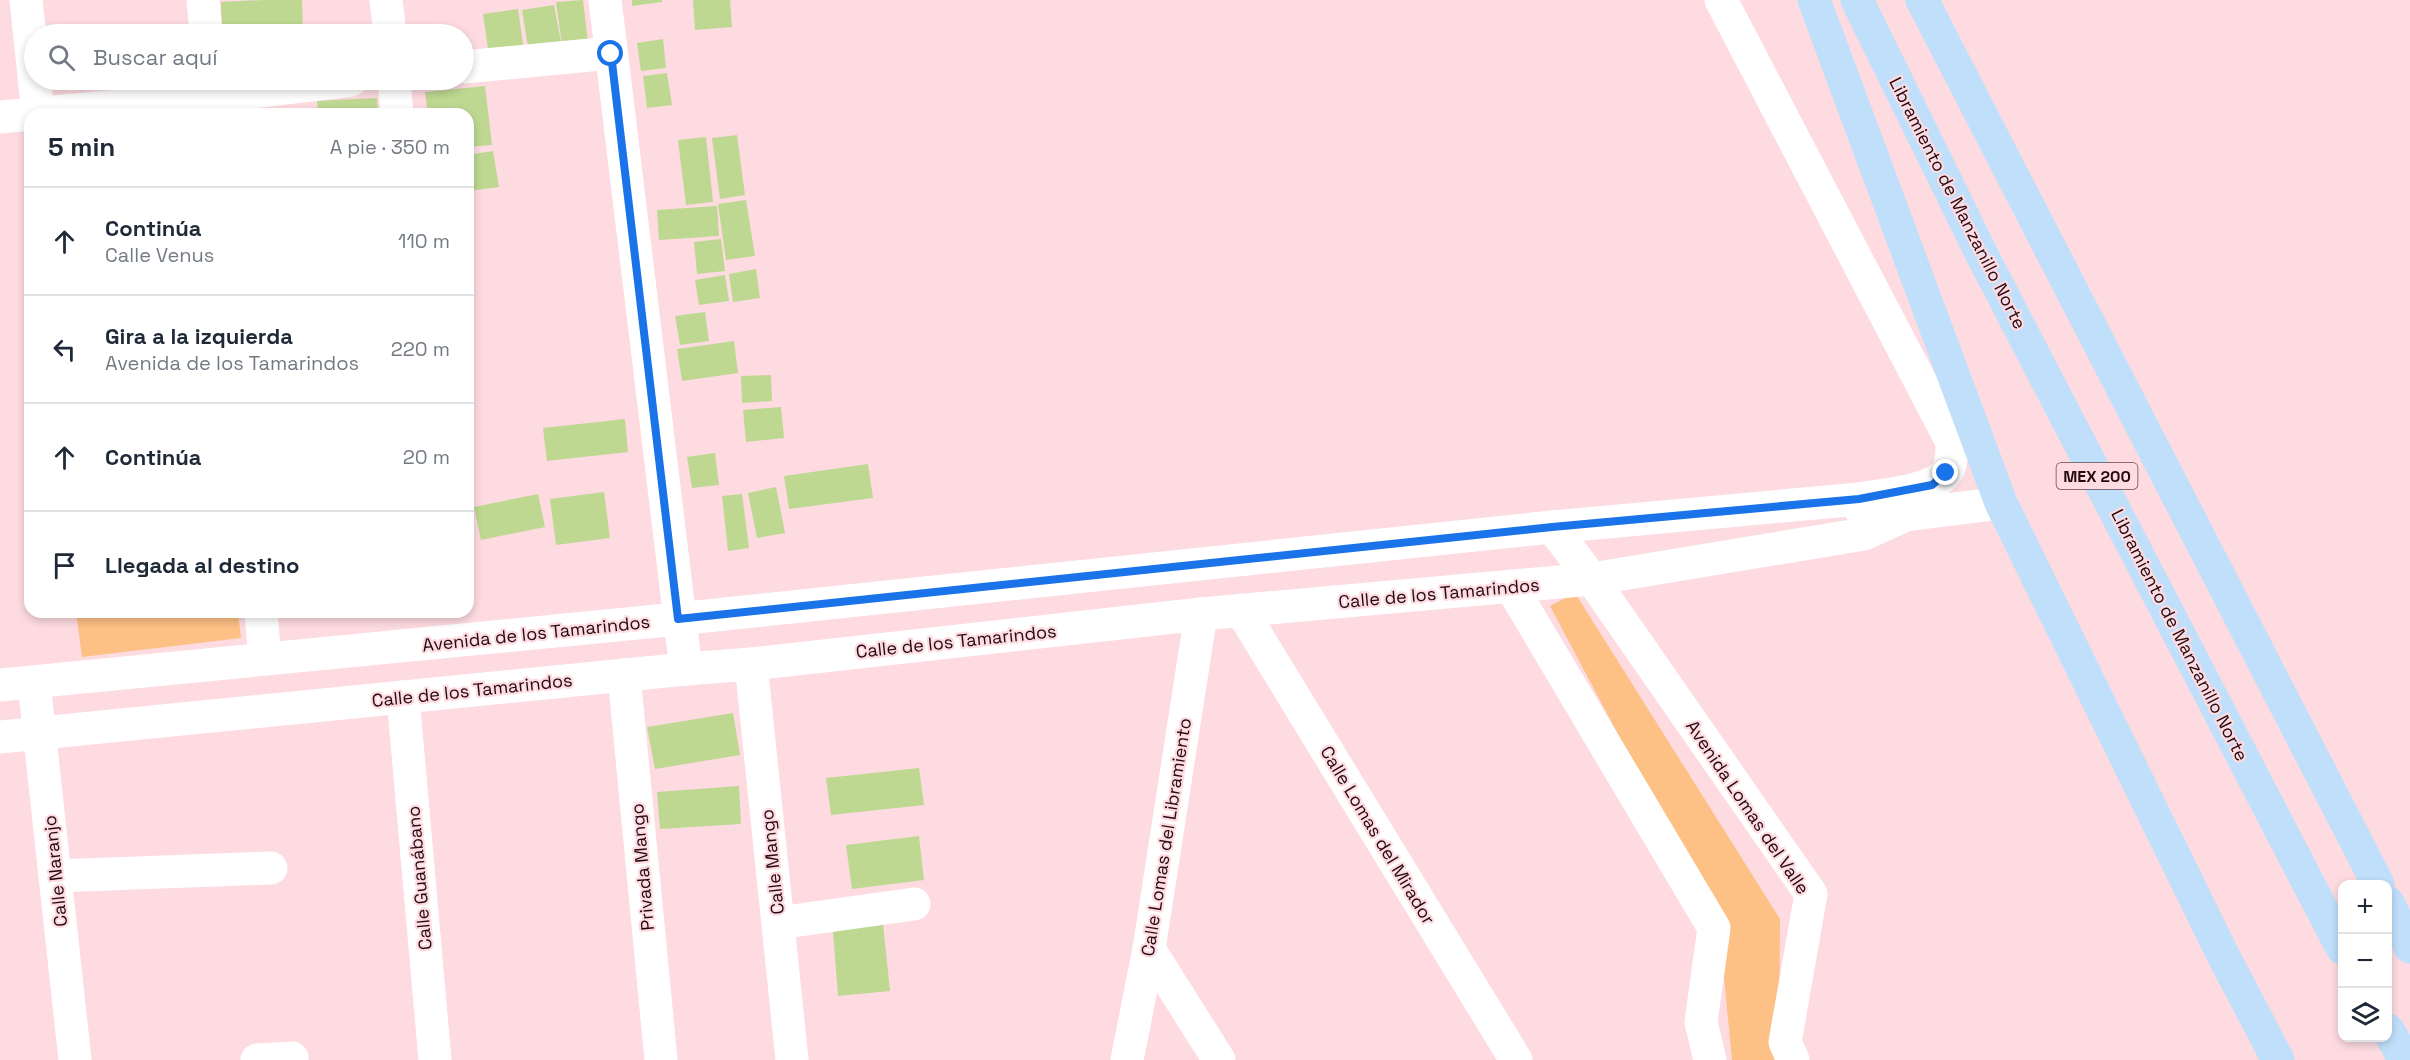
<!DOCTYPE html>
<html lang="es">
<head>
<meta charset="utf-8">
<style>
	:root { --surface:#fff; --page:#f2f2f3; --text:#1f2937; --muted:#747a83; --line:#e0e1e3 }
	body { margin:0; font-family:"Space Grotesk",sans-serif; background:var(--page); color:var(--text) }
	.controls { position:absolute; right:18px; bottom:18px; display:grid; overflow:hidden; border-radius:12px; box-shadow:0 3px 9px #0003 }
	.controls button { width:54px; height:54px; display:grid; place-items:center; padding:0; border:0; border-bottom:2px solid var(--line); background:var(--surface); color:var(--text); font:30px sans-serif }
	.stop { position:absolute; width:18px; height:18px; margin:-14px; border:4px solid #1a73e8; border-radius:50%; background:#fff }
	.stop.end { background:#1a73e8; border-color:#fff; box-shadow:0 2px 6px #0008 }
	.list { margin:0; padding:0; list-style:none }
	h2 { display:flex; justify-content:space-between; align-items:center; height:78px; margin:0; padding:0 24px; font-size:26px }
	h2 small { font-size:20px; font-weight:400; color:var(--muted) }
	.list li { display:grid; grid-template-columns:39px 1fr auto; gap:18px; align-items:center; box-sizing:border-box; height:108px; padding:0 24px; border-top:2px solid var(--line) }
	.list b { display:block; font-size:22px; white-space:nowrap }
	.list p { margin:0; font-size:20px; white-space:nowrap; color:var(--muted) }
	.list em { font-size:20px; font-style:normal; color:var(--muted) }
	.icon { flex:none; width:33px; height:33px; fill:none; stroke:currentColor; stroke-width:2; stroke-linecap:round; stroke-linejoin:round }
	.map { position:relative; flex:none; width:2410px; height:1060px; overflow:hidden }
	.search { position:absolute; background:var(--surface); box-shadow:0 3px 9px #0003; left:24px; top:24px; width:450px; height:66px; display:flex; align-items:center; gap:15px; box-sizing:border-box; padding:0 21px; border-radius:33px; color:var(--muted); font-size:22px }
	.panel { position:absolute; background:var(--surface); box-shadow:0 3px 9px #0003; left:24px; top:108px; width:450px; height:510px; border-radius:18px }
	.map>svg:first-child { display:block }
</style>
</head>
<body>
<div class="map">
<svg width="2410" height="1060" viewBox="0 0 2410 1060">
	<rect width="100%" height="100%" fill="#fddbe1"/>
	<g fill="#fdc085">
		<path d="M1575,593L1780,919L1779,1048L1785,1060H1732L1719,925L1550,606Z"/>
		<path d="M76,612H238L241,638L82,657Z"/>
	</g>
	<g fill="#bed891">
		<path d="M264,0H302L303,34H222L221,2Z"/>
		<path d="M583,0L588,42L562,45L556,2Z"/>
		<path d="M632,0H662V2L632,6Z"/>
		<path d="M693,0H730L732,27L695,30Z"/>
		<path d="M554,5L561,42L528,47L522,10Z"/>
		<path d="M518,9L524,51L489,55L483,14Z"/>
		<path d="M663,39L666,68L641,71L637,43Z"/>
		<path d="M667,73L672,105L647,108L643,76Z"/>
		<path d="M485,86L492,145L468,147V114H428L425,92Z"/>
		<path d="M377,98L378,114H318L317,101Z"/>
		<path d="M296,108V114H236V112Z"/>
		<path d="M737,135L745,195L720,199L712,138Z"/>
		<path d="M706,137L713,202L686,205L678,140Z"/>
		<path d="M493,151L499,187L468,191V155Z"/>
		<path d="M746,200L755,256L726,260L718,204Z"/>
		<path d="M717,206L719,236L659,240L657,210Z"/>
		<path d="M721,239L725,271L697,274L694,242Z"/>
		<path d="M756,269L760,298L733,302L729,274Z"/>
		<path d="M725,275L729,301L699,305L695,280Z"/>
		<path d="M705,312L709,341L680,345L675,316Z"/>
		<path d="M734,341L738,373L682,381L677,349Z"/>
		<path d="M771,375L772,401L742,403L741,376Z"/>
		<path d="M781,407L784,438L746,442L743,410Z"/>
		<path d="M625,419L628,452L547,461L543,428Z"/>
		<path d="M715,453L719,485L692,488L687,457Z"/>
		<path d="M868,464L873,498L789,509L784,476Z"/>
		<path d="M776,487L785,533L757,538L748,493Z"/>
		<path d="M604,492L610,538L556,545L550,499Z"/>
		<path d="M538,494L545,527L481,540L474,507Z"/>
		<path d="M742,494L749,548L728,551L722,496Z"/>
		<path d="M733,713L740,755L655,769L647,727Z"/>
		<path d="M919,768L924,805L831,815L826,778Z"/>
		<path d="M739,786L741,824L660,829L657,792Z"/>
		<path d="M919,836L924,880L852,889L846,845Z"/>
		<path d="M882,914L890,991L838,996L832,919Z"/>
	</g>
	<g fill="none" stroke-linecap="round" stroke-linejoin="round">
		<g stroke="#fff" stroke-width="33">
			<path d="M26,0L38,114"/>
			<path d="M203,0L206,34"/>
			<path d="M386,0L390,34"/>
			<path d="M605,0L686,669"/>
			<path d="M1721,0L1952,442C1952,453 1952,466 1945,474C1930,492 1881,495 1859,499L1860,509"/>
			<path d="M464,67L611,53"/>
			<path d="M394,80L397,114"/>
			<path d="M0,117L213,97L351,80"/>
			<path d="M1552,527L1592,579L1811,894L1785,1042L1793,1060"/>
			<path d="M1241,610L1516,1060"/>
			<path d="M261,612L265,659"/>
			<path d="M751,664L792,1060"/>
			<path d="M624,675L661,1060"/>
			<path d="M34,683L75,1060"/>
			<path d="M403,697L435,1060"/>
			<path d="M55,876L271,868"/>
			<path d="M778,923L914,904"/>
			<path d="M1149,949L1219,1060"/>
			<path d="M257,1060L292,1058"/>
		</g>
		<g stroke="#fff" stroke-width="33">
			<path d="M1512,588L1714,928L1701,1022L1710,1060"/>
			<path d="M0,685L678,619L1552,527L1859,499L1906,515L2001,503"/>
			<path d="M0,737L686,669L751,664L1201,614L1592,579L1864,534L1906,515"/>
			<path d="M1127,1060L1149,949L1201,614"/>
		</g>
		<g stroke="#bfdffa" stroke-width="33">
			<path d="M1814,0L2001,503L2223,955L2278,1060"/>
			<path d="M1857,0L1982,255L2342,948"/>
			<path d="M1922,0L2378,884"/>
			<path d="M2388,903L2410,947"/>
			<path d="M2388,1030L2405,1060"/>
		</g>
	</g>
	<g fill="none" stroke-linecap="round" stroke-linejoin="round">
		<path stroke="#1a73e8" stroke-width="8" d="M611,54L678,619L1552,527L1859,499L1932,485L1946,473"/>
	</g>
	<g text-anchor="middle" dominant-baseline="central" stroke-width="4.5" stroke-linejoin="round" paint-order="stroke">
		<rect fill="#fddbe1" stroke="#66484f" stroke-width="1.5" x="2056.5" y="463" width="81" height="26" rx="4.5"/>
		<g font-size="16" font-weight="bold" fill="#250911">
			<text x="2097" y="476">MEX 200</text>
		</g>
		<g font-size="18" fill="#250911" stroke="#fddbe1">
			<text transform="translate(1958 203) rotate(63)">Libramiento de Manzanillo Norte</text>
			<text transform="translate(1439 593) rotate(-5)">Calle de los Tamarindos</text>
			<text transform="translate(536 633) rotate(-6)">Avenida de los Tamarindos</text>
			<text transform="translate(2180 635) rotate(63)">Libramiento de Manzanillo Norte</text>
			<text transform="translate(956 641) rotate(-6)">Calle de los Tamarindos</text>
			<text transform="translate(472 690) rotate(-6)">Calle de los Tamarindos</text>
			<text transform="translate(1748 807) rotate(56)">Avenida Lomas del Valle</text>
			<text transform="translate(1378 835) rotate(59)">Calle Lomas del Mirador</text>
			<text transform="translate(1166 837) rotate(-81)">Calle Lomas del Libramiento</text>
			<text transform="translate(772 862) rotate(-96)">Calle Mango</text>
			<text transform="translate(642 867) rotate(-95)">Privada Mango</text>
			<text transform="translate(55 871) rotate(-96)">Calle Naranjo</text>
			<text transform="translate(419 878) rotate(-95)">Calle Guanábano</text>
		</g>
	</g>
</svg>
<div class="controls">
<button>+</button>
<button>−</button>
<button><svg class="icon" aria-label="layers" viewBox="0 0 24 24"><path d="M12 4l9 5-9 5-9-5zM3 14l9 5 9-5"/></svg></button>
</div>
<div class="stop" style="left:611px;top:54px"></div>
<div class="stop end" style="left:1946px;top:473px"></div>
<div class="search"><svg class="icon" aria-label="search" viewBox="0 0 24 24"><circle cx="10" cy="10" r="6"/><path d="M15 15l6 6"/></svg>Buscar aquí</div>
<section class="panel">
<h2>5 min<small>A pie · 350 m</small></h2>
<ul class="list">
<li><svg class="icon" aria-label="ahead" viewBox="0 0 24 24"><path d="M12 20V5M6 11l6-6 6 6"/></svg><div><b>Continúa</b><p>Calle Venus</p></div><em>110 m</em></li>
<li><svg class="icon" aria-label="left" viewBox="0 0 24 24"><path d="M17 20v-9H6M10 6l-5 5 5 5"/></svg><div><b>Gira a la izquierda</b><p>Avenida de los Tamarindos</p></div><em>220 m</em></li>
<li><svg class="icon" aria-label="ahead" viewBox="0 0 24 24"><path d="M12 20V5M6 11l6-6 6 6"/></svg><div><b>Continúa</b></div><em>20 m</em></li>
<li><svg class="icon" aria-label="arrive" viewBox="0 0 24 24"><path d="M6 21V4h12l-3 4 3 4H6"/></svg><div><b>Llegada al destino</b></div></li>
</ul>
</section>
</div>
</body>
</html>
